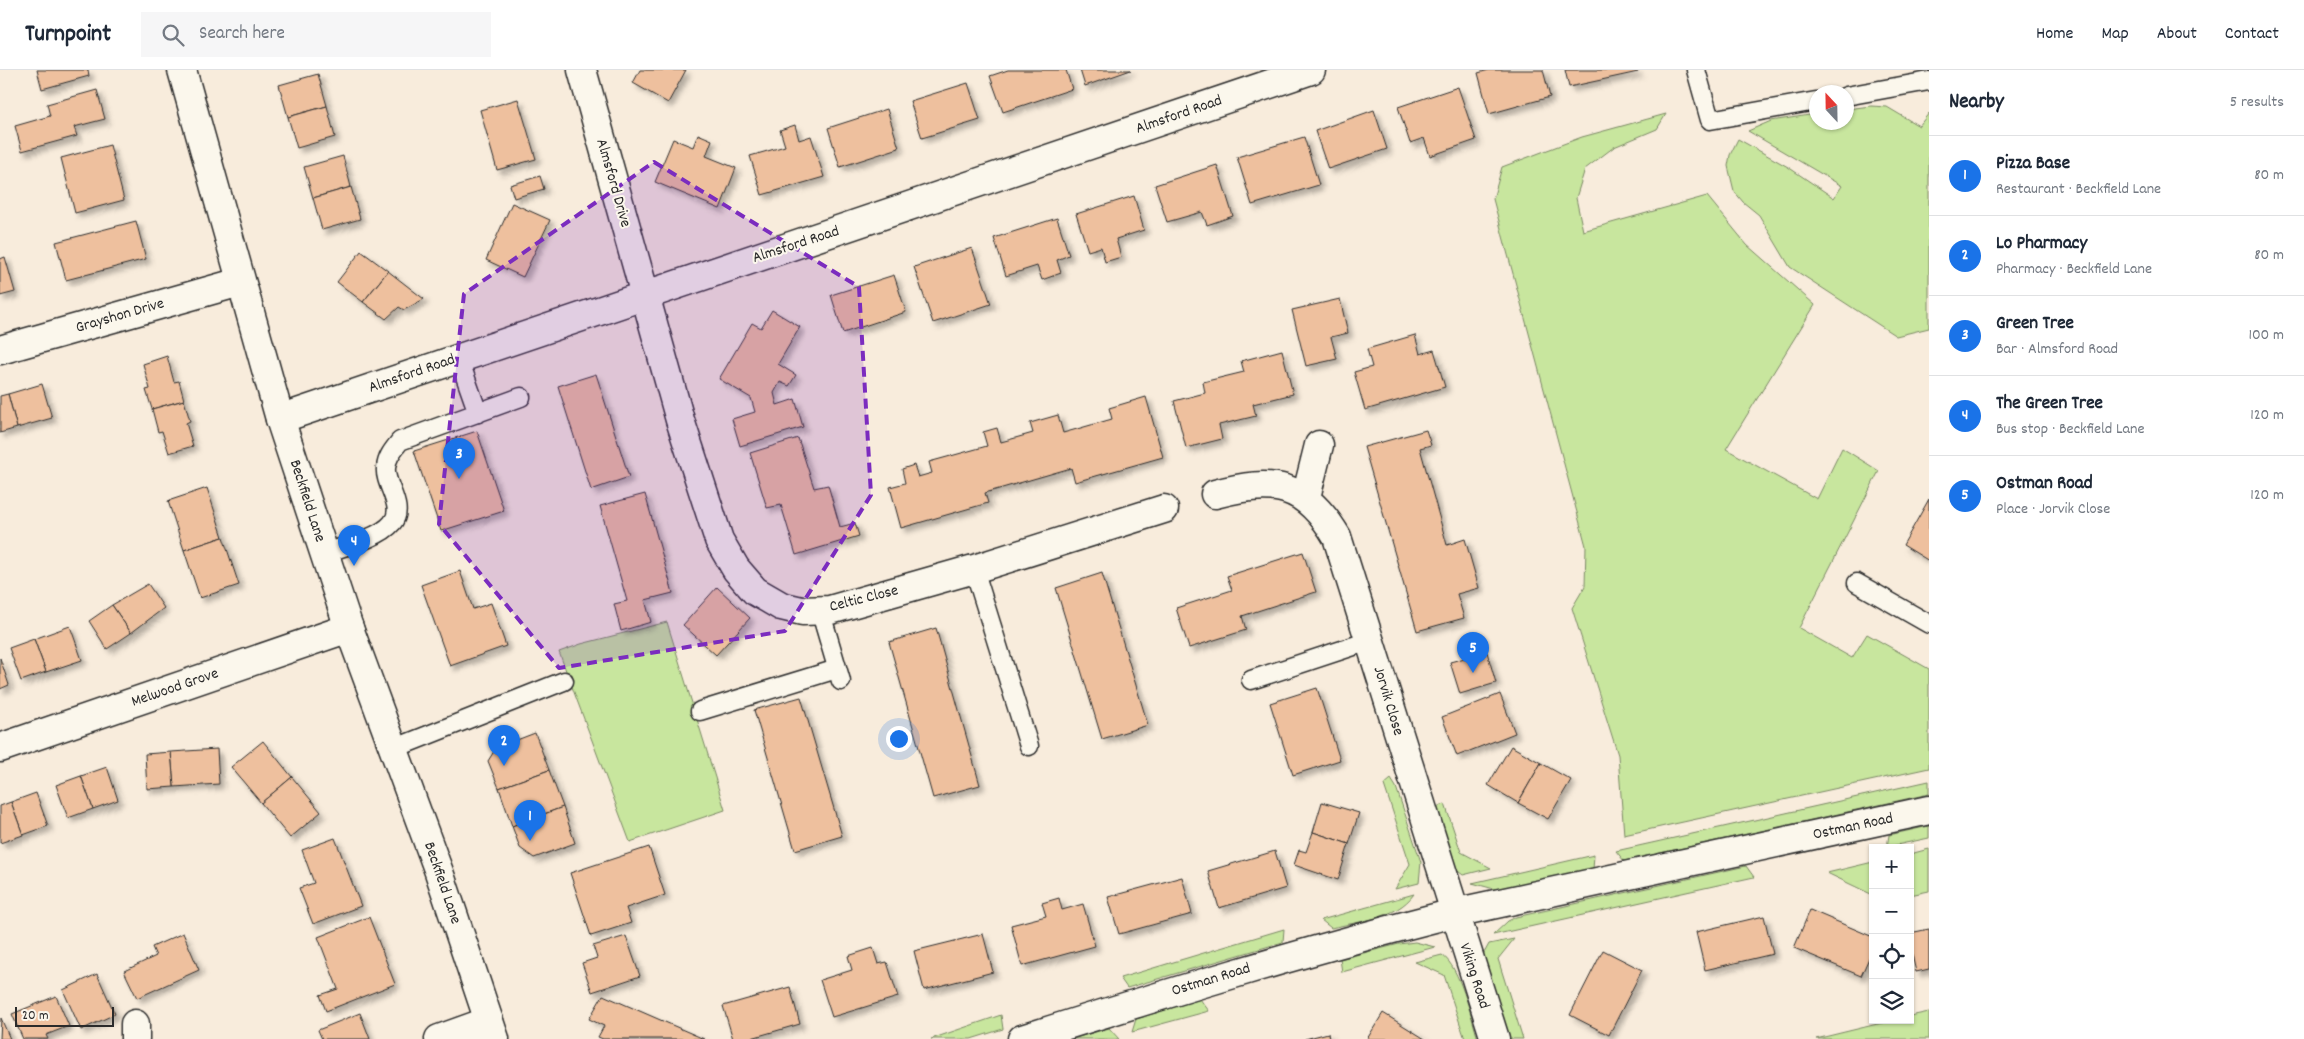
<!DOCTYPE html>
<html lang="en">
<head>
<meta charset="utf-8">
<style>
	:root { --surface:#fff; --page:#f6f6f7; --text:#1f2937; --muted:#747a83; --line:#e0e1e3; --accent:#1a73e8 }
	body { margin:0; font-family:Dekko,sans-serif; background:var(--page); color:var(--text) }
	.controls { position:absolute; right:15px; bottom:15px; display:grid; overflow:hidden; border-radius:0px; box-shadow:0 1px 4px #0004 }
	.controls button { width:45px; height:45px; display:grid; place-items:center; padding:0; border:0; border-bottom:1px solid var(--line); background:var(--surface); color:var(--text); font:25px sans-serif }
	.compass { position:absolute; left:1809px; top:15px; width:45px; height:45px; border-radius:50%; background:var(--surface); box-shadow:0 1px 4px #0004; rotate:338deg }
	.scale { position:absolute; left:15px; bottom:12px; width:99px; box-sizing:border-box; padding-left:5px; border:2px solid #2b2b2b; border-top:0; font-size:14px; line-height:18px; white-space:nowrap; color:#2b2b2b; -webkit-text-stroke:4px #fbf7ec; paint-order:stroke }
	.you { position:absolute; left:898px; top:668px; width:18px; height:18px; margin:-12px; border:4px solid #fff; border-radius:50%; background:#1a73e8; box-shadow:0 0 0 8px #1a73e833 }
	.badge { display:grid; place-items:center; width:32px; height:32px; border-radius:50%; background:var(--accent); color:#fff; font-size:16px; font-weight:700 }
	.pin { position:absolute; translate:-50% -41px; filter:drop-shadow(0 1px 2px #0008) }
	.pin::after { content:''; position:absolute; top:26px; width:18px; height:15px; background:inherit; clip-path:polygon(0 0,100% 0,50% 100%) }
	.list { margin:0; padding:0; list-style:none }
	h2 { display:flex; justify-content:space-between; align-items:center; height:65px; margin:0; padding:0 20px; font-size:21px }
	h2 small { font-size:16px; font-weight:400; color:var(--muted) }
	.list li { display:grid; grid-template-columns:32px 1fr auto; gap:15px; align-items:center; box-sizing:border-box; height:80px; padding:0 20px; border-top:1px solid var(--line) }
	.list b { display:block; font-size:19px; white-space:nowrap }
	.list p { margin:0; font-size:16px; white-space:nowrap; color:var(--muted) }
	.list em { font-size:16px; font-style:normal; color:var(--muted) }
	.icon { flex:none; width:28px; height:28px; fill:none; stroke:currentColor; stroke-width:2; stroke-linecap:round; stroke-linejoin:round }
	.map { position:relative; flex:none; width:1929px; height:969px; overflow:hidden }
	header { display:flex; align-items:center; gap:30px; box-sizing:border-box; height:70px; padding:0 25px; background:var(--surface); border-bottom:1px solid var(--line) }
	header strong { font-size:24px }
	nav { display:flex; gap:28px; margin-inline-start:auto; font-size:18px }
	.search { width:350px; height:45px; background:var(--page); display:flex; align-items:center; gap:12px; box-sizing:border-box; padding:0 18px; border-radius:0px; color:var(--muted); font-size:19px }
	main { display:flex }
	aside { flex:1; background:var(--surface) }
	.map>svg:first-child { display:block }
</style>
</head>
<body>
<header>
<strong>Turnpoint</strong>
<div class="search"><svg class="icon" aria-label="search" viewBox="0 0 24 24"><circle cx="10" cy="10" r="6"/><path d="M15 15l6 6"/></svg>Search here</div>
<nav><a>Home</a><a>Map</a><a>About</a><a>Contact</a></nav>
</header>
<main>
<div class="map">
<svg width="1929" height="969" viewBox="0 0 1929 969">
	<defs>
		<filter id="shadow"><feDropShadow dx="4.5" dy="4.5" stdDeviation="2.5" flood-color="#0004"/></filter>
	</defs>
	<rect width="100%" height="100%" fill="#f8ecdc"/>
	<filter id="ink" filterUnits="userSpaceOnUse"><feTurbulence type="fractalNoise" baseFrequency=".02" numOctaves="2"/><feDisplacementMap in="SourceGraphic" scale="10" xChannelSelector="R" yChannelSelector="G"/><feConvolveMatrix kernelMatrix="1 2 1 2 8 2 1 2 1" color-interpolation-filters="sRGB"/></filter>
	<g filter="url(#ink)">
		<g fill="#c8e69e" stroke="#7a8864">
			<path d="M1871,36L1887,37L1919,56L1929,43V258L1896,266L1790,197L1759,145L1743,132L1734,121L1728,96L1730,85L1738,69L1788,97L1834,128L1842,116L1748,61L1771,51L1816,44V52H1846L1847,39Z"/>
			<path d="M1666,44L1657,59L1614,77L1585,99L1576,128L1583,161L1707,126L1747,175L1815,235L1726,379L1817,429L1842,378L1879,401L1799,558L1852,588L1867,564L1929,599V698L1624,765L1618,685L1572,538L1585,516L1586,476L1493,129L1502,97L1582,67Z"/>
			<path d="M667,552L725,740L630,772L559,582L581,574Z"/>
			<path d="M1391,709L1396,717L1421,792L1419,813L1395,819L1410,794L1384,715Z"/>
			<path d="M1929,711V724L1624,791L1616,781Z"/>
			<path d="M1445,734L1461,782L1491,798L1463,805L1454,798L1436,737Z"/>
			<path d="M1929,756V768L1887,777L1889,765Z"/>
			<path d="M1929,779V821L1910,825V784Z"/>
			<path d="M1594,785L1593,800L1498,820L1472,813Z"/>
			<path d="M1873,792V825L1827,803Z"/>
			<path d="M1746,796L1754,807L1493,865L1508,851L1516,847Z"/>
			<path d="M1414,824C1396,849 1360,851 1331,858L1321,850Z"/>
			<path d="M1284,859L1283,872L1127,918L1120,908Z"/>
			<path d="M1514,869L1498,889L1523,969H1509L1487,901L1483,885L1489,874Z"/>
			<path d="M1415,872L1435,877L1342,902L1340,889L1399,874Z"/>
			<path d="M1442,885C1460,897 1471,947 1478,969H1465L1444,905L1415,892Z"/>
			<path d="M1200,929L1209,941L1132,962L1136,949Z"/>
			<path d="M1929,942V969H1816L1894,950H1910V946Z"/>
			<path d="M1001,945L1003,959L971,969H931Z"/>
			<path d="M1109,958L1119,969H1072Z"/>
		</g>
		<g fill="#eec09e" stroke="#2b2b2b" filter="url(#shadow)">
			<path d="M37,0H88L89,6L42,19Z"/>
			<path d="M640,0H686L668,33L633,13Z"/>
			<path d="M1008,0H1066L1072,19L1003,42L990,6Z"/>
			<path d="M1080,0H1131L1085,16Z"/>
			<path d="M1489,0H1543L1550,27L1489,44L1478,3Z"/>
			<path d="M1565,0H1637L1638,2L1569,17Z"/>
			<path d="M318,4L327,36L288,47L279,15Z"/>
			<path d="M968,13L980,50L922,68L910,31Z"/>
			<path d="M1458,17L1476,70L1430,86L1424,68L1410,73L1398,37Z"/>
			<path d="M97,20L105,49L74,57L77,66L22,81L15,56L50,46L47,34Z"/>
			<path d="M518,29L536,89L497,100L480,40Z"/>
			<path d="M327,36L335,67L297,78L288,47Z"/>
			<path d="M887,39L899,78L840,97L828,58Z"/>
			<path d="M1374,40L1387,79L1328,99L1315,61Z"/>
			<path d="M795,55L799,70L811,66L824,107L762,125L750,86L785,76L780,60Z"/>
			<path d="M698,64L712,70L706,86L736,98L720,139L655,112L673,69L693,77Z"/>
			<path d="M1304,67L1319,115L1252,135L1237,87Z"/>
			<path d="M110,75L124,130L75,143L61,88Z"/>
			<path d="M343,86L351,117L313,128L304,97Z"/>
			<path d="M1217,95L1233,146L1207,155L1202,142L1167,152L1155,115Z"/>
			<path d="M540,106L544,119L514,128L510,115Z"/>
			<path d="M351,117L360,149L322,160L313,128Z"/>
			<path d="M1134,126L1144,160L1116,169L1121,187L1105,192L1101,177L1088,181L1076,144Z"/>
			<path d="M512,133L550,150L523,207L486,190Z"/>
			<path d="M1057,148L1069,185L1057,190L1061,203L1042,210L1037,196L1006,206L994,168Z"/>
			<path d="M136,151L146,189L66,210L56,172Z"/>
			<path d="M972,178L991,234L933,253L914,197Z"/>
			<path d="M361,181L388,201L363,232L337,212Z"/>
			<path d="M5,187L15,222L0,226V189Z"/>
			<path d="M388,201L424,229L404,240L399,237L386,249L363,232Z"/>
			<path d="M894,205L906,242L843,263L831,225Z"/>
			<path d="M1340,229L1348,263L1331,267L1337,289L1306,296L1292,240Z"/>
			<path d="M772,240L800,257L778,294L796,305L789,316L780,312L774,323L777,335L795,329L803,357L740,376L732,349L755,342L751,328L719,309L752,253L761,258Z"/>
			<path d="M1415,265L1420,284L1434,280L1445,317L1365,340L1354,302L1372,297L1367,279Z"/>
			<path d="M1282,280L1293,324L1253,334L1256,346L1219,355L1222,369L1186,378L1174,331L1205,323L1203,312L1244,302L1241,291Z"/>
			<path d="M167,286L174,312L179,311L184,330L152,339L146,320L150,319L143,294Z"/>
			<path d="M596,304L629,407L591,420L558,316Z"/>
			<path d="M42,314L52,348L17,358L8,324Z"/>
			<path d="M8,324L17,358L0,363V326Z"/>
			<path d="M1146,327L1163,387L1075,412L1071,398L985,423L988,433L901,458L890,417L905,413L902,399L914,395L918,407L932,403L929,392L987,376L983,362L997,358L1001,372L1033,363L1030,353L1058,345L1063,363L1112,349L1109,338Z"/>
			<path d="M184,330L190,351L186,353L193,376L169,383L162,361L158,362L152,339Z"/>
			<path d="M1426,360L1431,375L1420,378L1447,475L1465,469L1479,518L1457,524L1464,548L1417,561L1364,377Z"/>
			<path d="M477,361L504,441L441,461L414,381Z"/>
			<path d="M798,368L814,418L828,415L840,457L855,453L859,466L796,485L781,435L767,438L750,383Z"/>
			<path d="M207,418L223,467L184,480L168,431Z"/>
			<path d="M645,424L673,523L645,530L651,552L621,561L614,534L627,531L600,436Z"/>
			<path d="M1929,429V491L1903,475Z"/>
			<path d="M223,467L239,515L200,528L184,480Z"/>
			<path d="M1303,482L1316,522L1242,546L1246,560L1189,578L1176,538L1232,520L1227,506Z"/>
			<path d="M460,501L473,539L491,533L506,576L450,596L421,515Z"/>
			<path d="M1102,503L1148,655L1102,669L1056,518Z"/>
			<path d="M148,514L164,538L131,563L112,535Z"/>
			<path d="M717,517L750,548L716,585L683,555Z"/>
			<path d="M112,535L131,563L107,579L89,551Z"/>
			<path d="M70,556L82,590L46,602L34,569Z"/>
			<path d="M936,558L980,715L933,728L889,572Z"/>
			<path d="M34,569L46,602L21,611L9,578Z"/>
			<path d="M1487,582L1496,613L1460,624L1450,592Z"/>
			<path d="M0,588L9,615L0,619Z"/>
			<path d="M1317,618L1340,690L1293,705L1270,633Z"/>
			<path d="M1500,624L1515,663L1457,686L1442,647Z"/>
			<path d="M801,627L842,766L795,780L754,640Z"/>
			<path d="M535,663L549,700L499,718L488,691L496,678Z"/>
			<path d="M263,671L292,707L261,733L231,697Z"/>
			<path d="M1511,676L1541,693L1518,733L1488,715Z"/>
			<path d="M217,679L219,714L174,717L171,682Z"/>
			<path d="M171,682L174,717L147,719L145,684Z"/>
			<path d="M1541,693L1571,710L1548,749L1518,733Z"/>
			<path d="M107,697L118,730L93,739L81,706Z"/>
			<path d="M549,700L563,737L512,756L499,718Z"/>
			<path d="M81,706L93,739L68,748L56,715Z"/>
			<path d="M292,707L321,742L290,768L261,733Z"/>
			<path d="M36,723L48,756L23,765L11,732Z"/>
			<path d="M11,732L23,765L0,773V736Z"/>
			<path d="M1322,732L1359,743L1349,774L1313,762Z"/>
			<path d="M563,737L575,773L534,788L520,778L512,756Z"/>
			<path d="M1313,762L1349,774L1338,810L1294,795L1299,780L1306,782Z"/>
			<path d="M335,768L361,836L313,854L299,818L314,813L302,780Z"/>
			<path d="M649,777L665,825L626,838L631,853L591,866L570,803Z"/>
			<path d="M1275,781L1286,818L1219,838L1208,801Z"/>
			<path d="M1182,807L1192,844L1119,864L1108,827Z"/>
			<path d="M1059,828L1062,840L1083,834L1095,876L1022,896L1011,855L1046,846L1042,833Z"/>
			<path d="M1810,840L1873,867V879L1861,906L1794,878Z"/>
			<path d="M1764,846L1773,884L1705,900L1696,862Z"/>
			<path d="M369,847L395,914L326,941L320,925L338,919L318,867Z"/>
			<path d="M1929,859V899L1916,902L1910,876V863Z"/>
			<path d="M183,863L199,900L137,928L124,901L156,886L152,877Z"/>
			<path d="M983,864L993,902L924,920L914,881Z"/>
			<path d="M626,866L640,906L592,922L582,893L597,888L593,876Z"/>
			<path d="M873,878L878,894L887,892L898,927L832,947L820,910L852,900L848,886Z"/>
			<path d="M1603,880L1642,900L1609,965L1570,945Z"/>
			<path d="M97,904L115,944L81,960L63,920Z"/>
			<path d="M790,917L800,954L748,969H733L723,936Z"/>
			<path d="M603,925L704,969H603L598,967L604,956L589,949Z"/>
			<path d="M56,926L69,956L46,965L48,969H23L12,944Z"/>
			<path d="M360,943L370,969H322L318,960Z"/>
			<path d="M1383,943L1425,969H1367Z"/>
			<path d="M1,948L10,969H0Z"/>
			<path d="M1328,963L1329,969H1305Z"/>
		</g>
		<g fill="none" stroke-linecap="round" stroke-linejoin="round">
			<g stroke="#2b2b2b" stroke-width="21">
				<g id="service">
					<path d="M1696,0L1710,50L1816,31"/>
					<path d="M1846,26L1929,11"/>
					<path d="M459,289L478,343"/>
					<path d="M325,483C342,477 380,468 392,453C406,437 384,415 386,398C387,386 394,379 400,371L521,327"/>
					<path d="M974,499L1029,676"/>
					<path d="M1857,513L1929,554"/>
					<path d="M820,540L841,611"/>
					<path d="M1251,610L1369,571"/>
					<path d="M700,641L837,599"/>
					<path d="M393,679L564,611"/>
				</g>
			</g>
			<g stroke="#2b2b2b" stroke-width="31">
				<g id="minor">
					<path d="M582,0L680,350L719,470L736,499L755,521L781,536L802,541L830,540L974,499L1164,439"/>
					<path d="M0,280L240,212"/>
					<path d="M280,349L1311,0"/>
					<path d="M1215,424C1274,408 1305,413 1337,467L1495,969"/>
					<path d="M1306,427L1319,375"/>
					<path d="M0,678L349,558"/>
					<path d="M135,954V969"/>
					<path d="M439,969L489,951"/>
					<path d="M1022,969C1165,924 1308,880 1454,843L1929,740"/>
				</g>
			</g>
			<g stroke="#2b2b2b" stroke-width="31">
				<path id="tertiary" d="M182,0L280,349L349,558L439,802L495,969"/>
			</g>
			<use href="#service" stroke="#fbf7ec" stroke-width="18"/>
			<use href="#minor" stroke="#fbf7ec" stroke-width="28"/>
			<use href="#tertiary" stroke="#fbf7ec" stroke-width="28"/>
		</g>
	</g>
	<path fill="#7b2cbf" fill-opacity="0.2" stroke="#7b2cbf" stroke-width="4" stroke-dasharray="10 6" stroke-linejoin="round" d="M654,92L859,217L871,425L785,561L559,598L439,454L464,224Z"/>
	<g text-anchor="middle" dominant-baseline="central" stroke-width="4" stroke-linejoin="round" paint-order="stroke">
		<g font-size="16" fill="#2b2b2b" stroke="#fbf7ec">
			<text transform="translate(1179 45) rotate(-19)">Almsford Road</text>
			<text transform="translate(613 113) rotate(74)">Almsford Drive</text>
			<text transform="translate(796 175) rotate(-18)">Almsford Road</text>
			<text transform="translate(120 246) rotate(-16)">Grayshon Drive</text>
			<text transform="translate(412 304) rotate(-19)">Almsford Road</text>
			<text transform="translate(307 431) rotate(72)">Beckfield Lane</text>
			<text transform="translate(864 529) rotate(-14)">Celtic Close</text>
			<text transform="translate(175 618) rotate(-19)">Melwood Grove</text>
			<text transform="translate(1388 631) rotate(73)">Jorvik Close</text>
			<text transform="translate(1853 757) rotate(-12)">Ostman Road</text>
			<text transform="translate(442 813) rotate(71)">Beckfield Lane</text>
			<text transform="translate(1474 906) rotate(72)">Viking Road</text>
			<text transform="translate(1211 910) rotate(-17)">Ostman Road</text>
		</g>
	</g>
</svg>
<div class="controls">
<button>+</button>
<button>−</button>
<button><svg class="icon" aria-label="locate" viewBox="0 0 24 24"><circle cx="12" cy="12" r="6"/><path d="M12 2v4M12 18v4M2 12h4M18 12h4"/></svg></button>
<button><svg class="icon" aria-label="layers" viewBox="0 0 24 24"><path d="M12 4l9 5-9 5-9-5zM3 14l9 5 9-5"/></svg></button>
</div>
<svg class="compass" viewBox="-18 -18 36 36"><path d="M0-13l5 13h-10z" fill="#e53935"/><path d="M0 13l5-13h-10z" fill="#747a83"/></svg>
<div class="scale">20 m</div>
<div class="you"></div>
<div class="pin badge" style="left:530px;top:771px">1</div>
<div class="pin badge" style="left:504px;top:696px">2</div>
<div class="pin badge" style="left:459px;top:409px">3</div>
<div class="pin badge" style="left:354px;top:496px">4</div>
<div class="pin badge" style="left:1473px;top:603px">5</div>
</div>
<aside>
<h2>Nearby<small>5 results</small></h2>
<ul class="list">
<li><span class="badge">1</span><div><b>Pizza Base</b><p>Restaurant · Beckfield Lane</p></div><em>80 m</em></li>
<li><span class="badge">2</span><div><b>Lo Pharmacy</b><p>Pharmacy · Beckfield Lane</p></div><em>80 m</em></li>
<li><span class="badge">3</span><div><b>Green Tree</b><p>Bar · Almsford Road</p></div><em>100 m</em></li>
<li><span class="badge">4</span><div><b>The Green Tree</b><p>Bus stop · Beckfield Lane</p></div><em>120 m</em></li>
<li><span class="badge">5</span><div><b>Ostman Road</b><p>Place · Jorvik Close</p></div><em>120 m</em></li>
</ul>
</aside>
</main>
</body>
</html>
